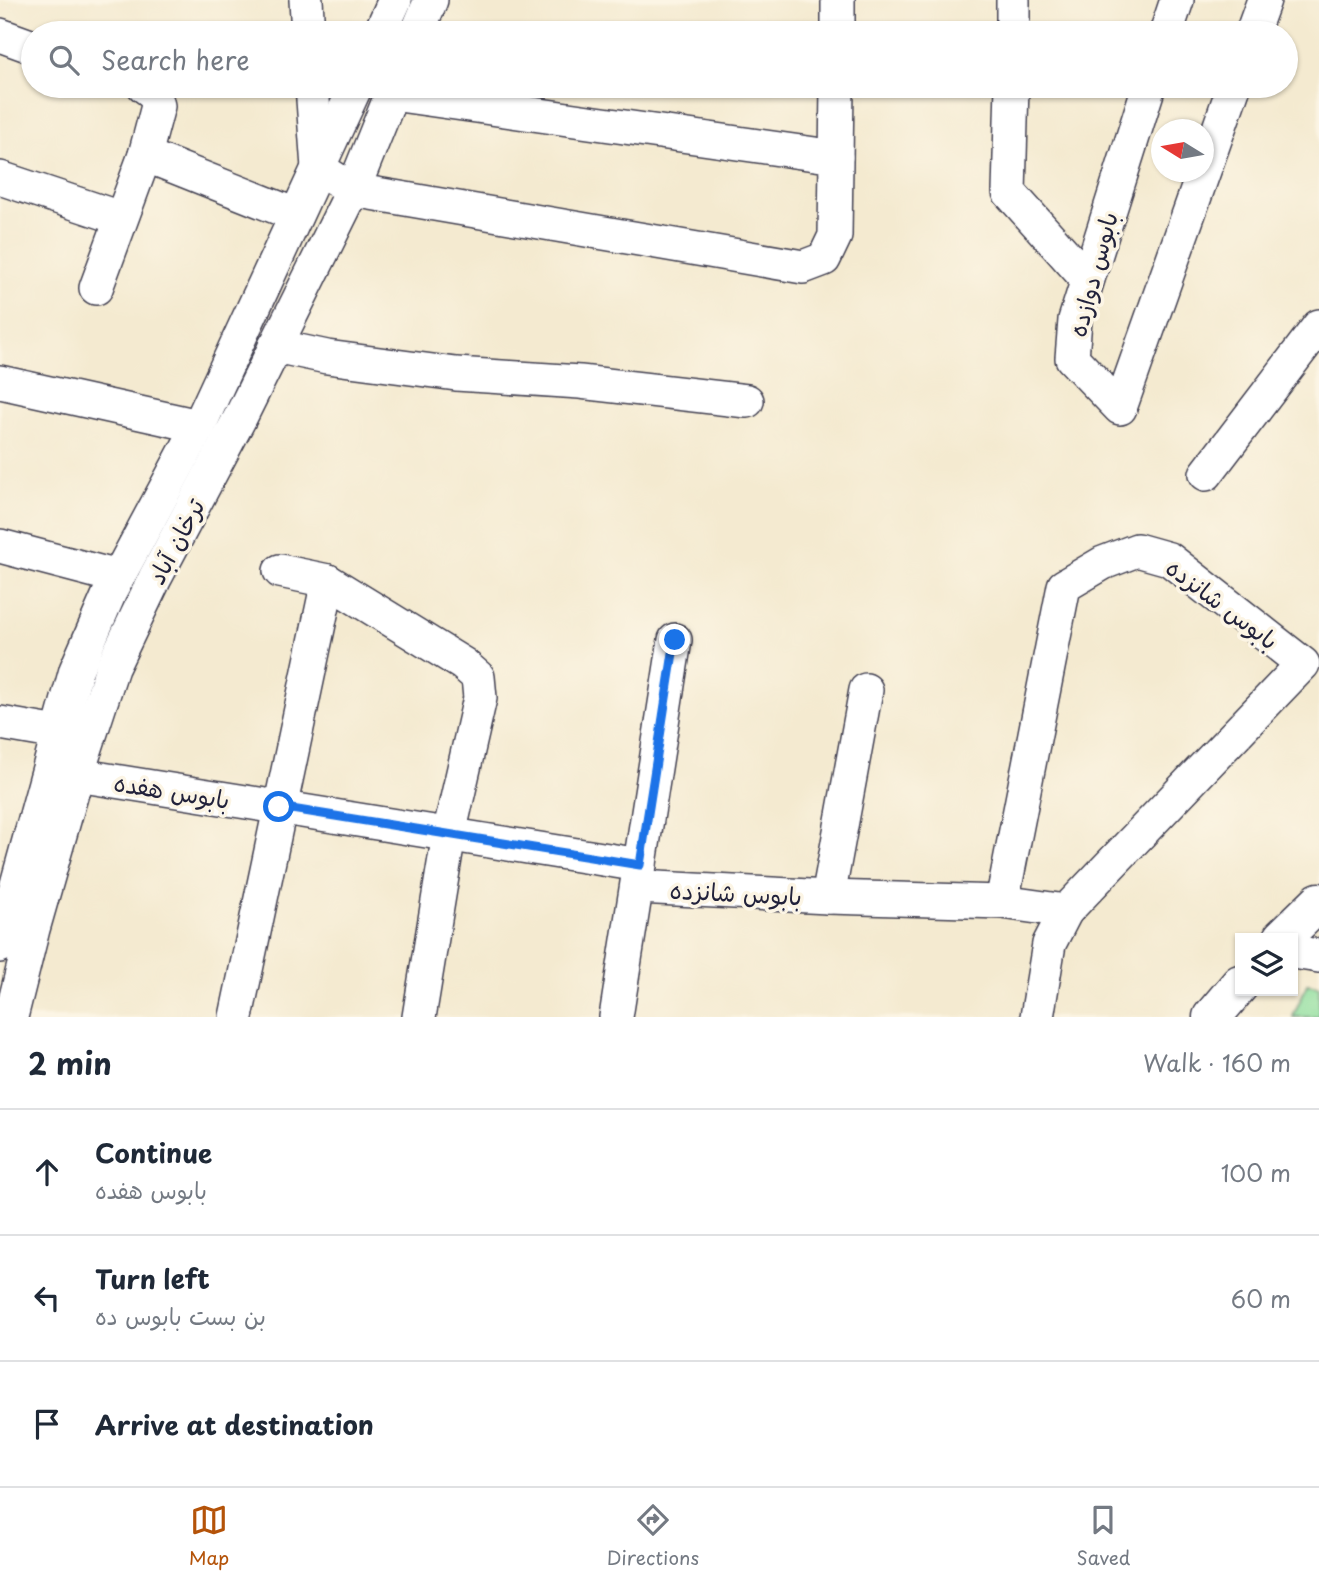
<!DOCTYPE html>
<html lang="en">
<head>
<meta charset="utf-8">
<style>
	:root { --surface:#fff; --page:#f2f2f3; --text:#1f2937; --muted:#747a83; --line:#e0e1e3; --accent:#b45309 }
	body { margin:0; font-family:"Playpen Sans","Playpen Sans Arabic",sans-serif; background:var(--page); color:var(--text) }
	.controls { position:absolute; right:21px; bottom:21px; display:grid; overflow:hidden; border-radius:0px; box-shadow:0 2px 5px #0004 }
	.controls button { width:63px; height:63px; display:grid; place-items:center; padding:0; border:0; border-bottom:2px solid var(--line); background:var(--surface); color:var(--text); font:35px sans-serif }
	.compass { position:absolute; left:1151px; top:119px; width:63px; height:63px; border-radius:50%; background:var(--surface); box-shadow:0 2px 5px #0004; rotate:281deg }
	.stop { position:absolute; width:21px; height:21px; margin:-16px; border:5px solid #1a73e8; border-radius:50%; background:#fff }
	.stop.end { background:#1a73e8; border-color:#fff; box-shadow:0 2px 7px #0008 }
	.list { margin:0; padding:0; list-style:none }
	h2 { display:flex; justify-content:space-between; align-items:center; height:91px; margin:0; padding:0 28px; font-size:30px }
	h2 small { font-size:23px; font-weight:400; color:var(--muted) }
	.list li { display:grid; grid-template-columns:46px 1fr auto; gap:21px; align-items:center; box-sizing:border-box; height:126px; padding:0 28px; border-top:2px solid var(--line) }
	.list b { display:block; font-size:26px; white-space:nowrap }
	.list p { margin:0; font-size:23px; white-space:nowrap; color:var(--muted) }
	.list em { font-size:23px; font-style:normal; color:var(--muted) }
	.icon { flex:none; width:38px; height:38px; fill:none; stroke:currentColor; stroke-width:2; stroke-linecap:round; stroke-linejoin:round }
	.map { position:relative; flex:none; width:1319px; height:1017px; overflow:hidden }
	.search { position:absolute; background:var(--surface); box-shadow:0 2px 5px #0004; left:21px; right:21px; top:21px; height:77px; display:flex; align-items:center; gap:18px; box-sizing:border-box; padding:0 24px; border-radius:38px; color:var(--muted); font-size:26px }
	.sheet { height:469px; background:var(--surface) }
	nav { display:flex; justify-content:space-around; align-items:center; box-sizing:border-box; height:98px; border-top:2px solid var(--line); background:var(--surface); font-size:19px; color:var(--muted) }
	nav a { display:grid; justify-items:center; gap:4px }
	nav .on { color:var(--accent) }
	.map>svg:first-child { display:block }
</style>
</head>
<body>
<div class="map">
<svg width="1319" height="1017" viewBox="0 0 1319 1017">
	<rect width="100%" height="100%" fill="#fcf5e5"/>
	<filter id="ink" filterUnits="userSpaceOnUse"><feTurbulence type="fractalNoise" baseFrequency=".0143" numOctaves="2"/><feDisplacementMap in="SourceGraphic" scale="14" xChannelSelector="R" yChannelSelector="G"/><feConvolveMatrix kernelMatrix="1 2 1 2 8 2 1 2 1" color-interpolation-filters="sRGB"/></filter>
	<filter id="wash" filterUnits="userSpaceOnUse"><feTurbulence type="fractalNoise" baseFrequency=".00686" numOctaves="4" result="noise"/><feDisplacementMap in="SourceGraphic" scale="28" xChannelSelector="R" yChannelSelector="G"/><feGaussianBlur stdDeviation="1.57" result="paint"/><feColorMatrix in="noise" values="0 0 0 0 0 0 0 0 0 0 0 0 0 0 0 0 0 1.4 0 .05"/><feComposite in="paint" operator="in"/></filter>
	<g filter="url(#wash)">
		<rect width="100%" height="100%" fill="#f4ead0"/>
		<path fill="#8edf9f" stroke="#58806d" stroke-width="2" d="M1307,984L1319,986V1017H1293Z"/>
	</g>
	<g filter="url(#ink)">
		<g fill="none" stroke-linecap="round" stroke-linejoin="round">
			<g stroke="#424051" stroke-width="36">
				<g id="minor">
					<path d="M306,0L308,33"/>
					<path d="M380,33L395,0"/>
					<path d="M417,33L431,0"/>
					<path d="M838,33V0"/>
					<path d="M1013,33V0"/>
					<path d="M1166,33L1177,0"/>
					<path d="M1252,33L1264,0"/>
					<path d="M0,35L33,47"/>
					<path d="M312,86L318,168L353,190L803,267L824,259L835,236L837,86"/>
					<path d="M1012,86L1009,192L1087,279"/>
					<path d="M1149,86L1075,320L1072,358L1120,408L1234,86"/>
					<path d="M392,94L836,157"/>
					<path d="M145,155L296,215"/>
					<path d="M0,178L120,218"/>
					<path d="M96,288L145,155L158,106L155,94L144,86"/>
					<path d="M275,346L327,357L456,374L580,382L747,401"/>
					<path d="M0,382L199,426"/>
					<path d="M1206,474L1319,326"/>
					<path d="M0,546L118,577"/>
					<path d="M280,571L328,581L463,664L478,677L480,698L449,834L419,1017"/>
					<path d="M0,723L58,733"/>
					<path d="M77,775L640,865"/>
					<path d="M638,887L828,897L1002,902L1064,586L1103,563L1137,550L1169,559L1303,664L1066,911L1002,902"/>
					<path d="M828,897L866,690"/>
					<path d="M0,946L76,670L110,592L199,426L356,86"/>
					<path d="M1293,952L1319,956"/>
					<path d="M11,1017L33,929L77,775L112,668L155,578L242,414L353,190L395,86"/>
					<path d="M236,1017L328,581"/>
					<path d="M616,1017L675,640"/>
					<path d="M1037,1017L1049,944L1066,911"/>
				</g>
			</g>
			<g stroke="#424051" stroke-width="41">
				<g id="major">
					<path d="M1282,938L1319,902"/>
					<path d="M1212,1017L1240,984"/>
				</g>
			</g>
			<use href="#minor" stroke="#fff" stroke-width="33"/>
			<use href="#major" stroke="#fff" stroke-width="38"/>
		</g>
	</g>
	<g fill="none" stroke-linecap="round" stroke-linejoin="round" filter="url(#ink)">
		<path stroke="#1a73e8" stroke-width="9" d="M279,807L640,865L675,640"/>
	</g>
	<g text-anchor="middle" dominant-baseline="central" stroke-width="7" stroke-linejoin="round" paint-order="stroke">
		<g font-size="24" fill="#22223b" stroke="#fcf5e5">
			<text transform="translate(1092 274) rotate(-75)">بابوس دوازده</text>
			<text transform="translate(175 541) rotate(-62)">ترخان آباد</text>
			<text transform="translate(1223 603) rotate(37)">بابوس شانزده</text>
			<text transform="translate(172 790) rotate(9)">بابوس هفده</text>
			<text transform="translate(736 892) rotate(3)">بابوس شانزده</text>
		</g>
	</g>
</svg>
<div class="controls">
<button><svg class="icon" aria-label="layers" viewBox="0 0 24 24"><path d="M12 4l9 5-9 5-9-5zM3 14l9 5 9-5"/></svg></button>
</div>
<svg class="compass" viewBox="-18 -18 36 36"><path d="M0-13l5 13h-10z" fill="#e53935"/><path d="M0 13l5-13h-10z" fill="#747a83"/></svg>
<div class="stop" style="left:279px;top:807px"></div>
<div class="stop end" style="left:675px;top:640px"></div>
<div class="search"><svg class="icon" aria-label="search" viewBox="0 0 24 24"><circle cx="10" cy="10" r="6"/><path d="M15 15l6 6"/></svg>Search here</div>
</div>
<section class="sheet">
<h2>2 min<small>Walk · 160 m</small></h2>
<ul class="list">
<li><svg class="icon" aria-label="ahead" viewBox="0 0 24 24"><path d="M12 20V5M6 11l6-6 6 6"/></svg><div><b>Continue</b><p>بابوس هفده</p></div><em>100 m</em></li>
<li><svg class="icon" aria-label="left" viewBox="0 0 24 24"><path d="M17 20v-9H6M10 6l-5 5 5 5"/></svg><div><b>Turn left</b><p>بن بست بابوس ده</p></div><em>60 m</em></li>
<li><svg class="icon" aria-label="arrive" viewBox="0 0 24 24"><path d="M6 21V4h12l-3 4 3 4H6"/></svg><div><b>Arrive at destination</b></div></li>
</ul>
</section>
<nav>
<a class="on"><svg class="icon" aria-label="map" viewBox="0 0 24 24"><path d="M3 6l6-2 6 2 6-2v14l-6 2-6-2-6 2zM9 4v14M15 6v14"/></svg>Map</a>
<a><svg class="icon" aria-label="directions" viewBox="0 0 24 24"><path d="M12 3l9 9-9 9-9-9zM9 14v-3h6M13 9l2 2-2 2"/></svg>Directions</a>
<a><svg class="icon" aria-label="saved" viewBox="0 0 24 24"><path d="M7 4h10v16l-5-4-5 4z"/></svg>Saved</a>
</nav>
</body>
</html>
